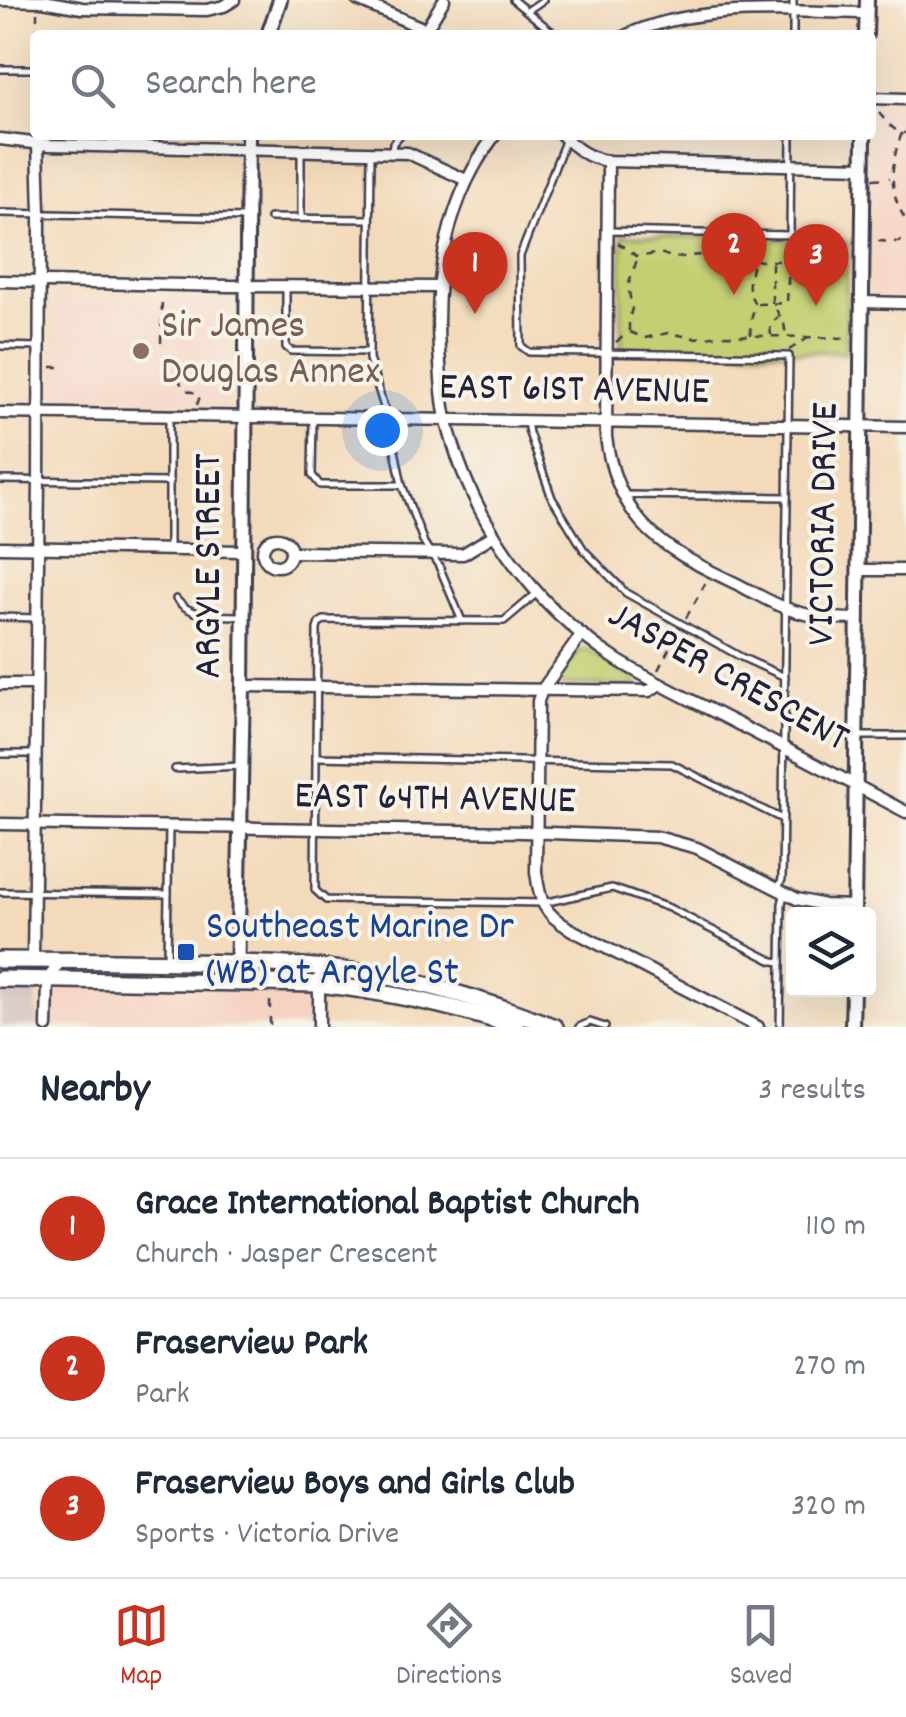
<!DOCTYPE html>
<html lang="en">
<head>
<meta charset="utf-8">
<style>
	:root { --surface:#fff; --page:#f6f6f7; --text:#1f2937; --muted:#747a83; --line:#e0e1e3; --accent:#c8321e }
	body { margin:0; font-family:Dekko,sans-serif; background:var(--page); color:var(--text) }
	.controls { position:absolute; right:30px; bottom:30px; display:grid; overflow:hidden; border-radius:10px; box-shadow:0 10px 40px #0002 }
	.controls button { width:90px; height:90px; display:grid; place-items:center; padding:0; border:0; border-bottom:2px solid var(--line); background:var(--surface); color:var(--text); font:50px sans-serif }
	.you { position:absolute; left:382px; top:430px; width:35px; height:35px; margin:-25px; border:8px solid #fff; border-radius:50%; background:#1a73e8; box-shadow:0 0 0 15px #1a73e833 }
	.badge { display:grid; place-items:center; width:65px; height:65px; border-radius:50%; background:var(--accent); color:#fff; font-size:32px; font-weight:700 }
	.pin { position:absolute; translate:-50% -82px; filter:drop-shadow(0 2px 5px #0008) }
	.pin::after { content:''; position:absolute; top:52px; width:35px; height:30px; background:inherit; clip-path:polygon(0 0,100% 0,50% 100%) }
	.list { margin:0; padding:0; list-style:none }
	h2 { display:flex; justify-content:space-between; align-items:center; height:130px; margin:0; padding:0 40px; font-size:42px }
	h2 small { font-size:32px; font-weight:400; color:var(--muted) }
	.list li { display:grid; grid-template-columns:65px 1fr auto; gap:30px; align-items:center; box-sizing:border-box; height:140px; padding:0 40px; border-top:2px solid var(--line) }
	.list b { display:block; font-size:38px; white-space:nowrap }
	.list p { margin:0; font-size:32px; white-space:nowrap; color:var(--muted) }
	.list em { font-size:32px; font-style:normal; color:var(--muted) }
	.icon { flex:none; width:55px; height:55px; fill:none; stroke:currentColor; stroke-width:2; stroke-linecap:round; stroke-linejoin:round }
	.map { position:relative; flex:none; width:906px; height:1027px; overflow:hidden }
	.search { position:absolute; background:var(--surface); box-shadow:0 10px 40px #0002; left:30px; right:30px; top:30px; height:110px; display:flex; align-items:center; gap:25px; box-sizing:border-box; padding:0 35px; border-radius:10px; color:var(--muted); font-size:38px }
	.sheet { height:550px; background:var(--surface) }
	nav { display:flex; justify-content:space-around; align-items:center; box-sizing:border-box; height:140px; border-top:2px solid var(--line); background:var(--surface); font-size:28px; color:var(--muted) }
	nav a { display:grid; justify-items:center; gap:5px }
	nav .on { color:var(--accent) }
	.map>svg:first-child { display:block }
</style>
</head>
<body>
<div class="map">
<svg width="906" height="1027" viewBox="0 0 906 1027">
	<rect width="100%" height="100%" fill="#f7f3e8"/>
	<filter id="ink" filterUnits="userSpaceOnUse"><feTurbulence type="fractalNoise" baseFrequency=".01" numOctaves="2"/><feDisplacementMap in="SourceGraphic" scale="20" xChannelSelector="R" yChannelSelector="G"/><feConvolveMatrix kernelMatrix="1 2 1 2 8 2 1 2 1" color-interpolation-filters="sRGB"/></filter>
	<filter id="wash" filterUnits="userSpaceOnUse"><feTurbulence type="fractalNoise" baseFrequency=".0048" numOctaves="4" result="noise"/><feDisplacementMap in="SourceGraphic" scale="40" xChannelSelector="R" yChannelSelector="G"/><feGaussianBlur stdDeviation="2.25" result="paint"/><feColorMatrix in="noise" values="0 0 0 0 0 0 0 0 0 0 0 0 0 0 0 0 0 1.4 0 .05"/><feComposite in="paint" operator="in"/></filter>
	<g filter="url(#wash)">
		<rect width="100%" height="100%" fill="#f3daba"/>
		<g fill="#f6d2c3">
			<path d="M906,103V297H880L871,291L874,110L879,104Z"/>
			<path d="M56,298L228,301L227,403L55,400Z"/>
			<path d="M65,987L299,991L304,992L310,1001V1027H55V995L58,990Z"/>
		</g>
		<path fill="#d1bfbd" d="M0,986L32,987L36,989L38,1027H0Z"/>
		<g fill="#c3cf71" stroke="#727856" stroke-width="2.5">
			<path d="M622,235L847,242L846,352L621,349Z"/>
			<path d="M586,649L635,680L637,684L634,686L558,685L557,678L579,651Z"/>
		</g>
	</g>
	<g filter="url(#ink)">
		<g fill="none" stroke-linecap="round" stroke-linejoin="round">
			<g stroke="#413e4e" stroke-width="10">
				<g id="service">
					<path d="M513,0L556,35"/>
					<path d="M527,11L543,0"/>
					<path d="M793,35V0"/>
					<path d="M0,69H35"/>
					<path d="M565,141L520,256L521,346L529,352L789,356L782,879L778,889"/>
					<path d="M392,150L393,143L400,135"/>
					<path d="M371,153L369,359L391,430L402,485L424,543L439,566L462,621"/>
					<path d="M0,213L246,218"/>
					<path d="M270,218L370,219"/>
					<path d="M301,218V152"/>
					<path d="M610,231L790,235L791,135"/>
					<path d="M286,289V347L291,351L368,352"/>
					<path d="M0,346L39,347"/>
					<path d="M169,418V547"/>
					<path d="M313,418L312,475L320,485H402"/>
					<path d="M527,422L529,433L552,498L584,550L626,593L741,657L785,677"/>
					<path d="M0,480L170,482"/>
					<path d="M625,495L787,497"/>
					<path d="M536,594L504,621L324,620L319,623L317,629L315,890L326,900L543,903L612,888L669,908L773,961L781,962"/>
					<path d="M176,599C192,619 217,615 240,616"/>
					<path d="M0,617L37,618"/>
					<path d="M859,736H906"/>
					<path d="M0,754H35"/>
					<path d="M316,757L672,764L782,819"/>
					<path d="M175,769L241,766"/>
					<path d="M0,892L168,894"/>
					<path d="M167,959L169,826"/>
					<path d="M579,1027L590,1022L605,1027"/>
					<path d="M780,1027L782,904L784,895"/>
				</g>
			</g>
			<g stroke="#413e4e" stroke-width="15">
				<g id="minor">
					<path d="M0,0L43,1L82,8L207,10L224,6L234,0"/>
					<path d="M357,0L439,35"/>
					<path d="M426,29L444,0"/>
					<path d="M627,35C696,3 792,12 867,13"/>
					<path d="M871,98L906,99"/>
					<path d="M495,135C448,197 434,274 439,350C441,373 441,396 446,418C470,518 531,605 617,660C656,684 698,703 738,724C794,753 850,782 906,812"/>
					<path d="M562,135C576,149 588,158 608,161L864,167"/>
					<path d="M0,139L49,145L408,153L466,180"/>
					<path d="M608,161L606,437C610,469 620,497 641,522C667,552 704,568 739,585C755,593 771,603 788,609C810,617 834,619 857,619"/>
					<path d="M0,281L229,286L439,287"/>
					<path d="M862,302L906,303"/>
					<path d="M0,413L906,427"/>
					<circle cx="277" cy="552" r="14"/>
					<path d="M0,547L244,551"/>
					<path d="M291,552L463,554L494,535"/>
					<path d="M858,570H906"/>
					<path d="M582,634L542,690L538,701L536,872C540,902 543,913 570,929L758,1027"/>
					<path d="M0,684H36"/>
					<path d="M243,686L649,691L660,684"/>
					<path d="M0,824L523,832L657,837L697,848L797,899L824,905L854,906"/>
					<path d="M33,960L39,481L40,213L38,144"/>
					<path d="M47,1027L48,979L61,960"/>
					<path d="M319,1027V978"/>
				</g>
			</g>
			<g stroke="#413e4e" stroke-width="18">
				<g id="tertiary">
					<path d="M268,35L280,0"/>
					<path d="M866,35L867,0"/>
					<path d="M854,914L864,135"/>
					<path d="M237,983L243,686L248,135"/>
					<path d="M852,1027L853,989"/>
				</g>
			</g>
			<g stroke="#413e4e" stroke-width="20">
				<g id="primary">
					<path d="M0,960C63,960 127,961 190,962C251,963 312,964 372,974C435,984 495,1004 555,1027"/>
					<path d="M0,979L319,984C387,992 452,1005 516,1027"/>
				</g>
			</g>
			<g stroke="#413e4e" stroke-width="2.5" stroke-dasharray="8 8" stroke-linecap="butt">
				<path d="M37,35V12"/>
				<path d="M879,113C886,121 894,133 906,133"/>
				<path d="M902,133C890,163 888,193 906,220"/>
				<path d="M873,179L890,178"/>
				<path d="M878,241L898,242L906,239"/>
				<path d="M618,243L638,257L660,253L674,258L699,255L722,259L738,256L761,261H784L796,254"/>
				<path d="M772,263V303L784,323L786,336"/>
				<path d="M757,304L787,303L789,261"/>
				<path d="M629,331V320L632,308L628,286L638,257"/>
				<path d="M630,332L645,338L668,333L694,338L724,335L847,338"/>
				<path d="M751,335L750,324L755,304C744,285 750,281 753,261"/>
				<path d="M771,335L770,325L778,317"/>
				<path d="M616,342L628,333"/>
				<path d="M161,343L162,295"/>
				<path d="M789,350L808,338"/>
				<path d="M51,367H63"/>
				<path d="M179,377C181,390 188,391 200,394"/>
				<path d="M197,405L202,390"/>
				<path d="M686,618L706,582"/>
				<path d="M658,670L679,630"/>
				<path d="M270,1025V995"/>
			</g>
			<use href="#service" stroke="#fff" stroke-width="5"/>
			<use href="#minor" stroke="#fff" stroke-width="10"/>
			<use href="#tertiary" stroke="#fff" stroke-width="12"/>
			<use href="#primary" stroke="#fff" stroke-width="15"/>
		</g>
	</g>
	<circle fill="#8d6e63" stroke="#f7f3e8" stroke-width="4" cx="141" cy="351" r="10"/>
	<rect fill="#1a4fb4" stroke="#f7f3e8" stroke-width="4" x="176" y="942" width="20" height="20" rx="5"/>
	<g text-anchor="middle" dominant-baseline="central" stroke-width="8" stroke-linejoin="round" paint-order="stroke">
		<g font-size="40" fill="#785e54" stroke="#f7f3e8" text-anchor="start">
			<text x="161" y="328">Sir James<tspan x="161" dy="46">Douglas Annex</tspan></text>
		</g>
		<g font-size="40" fill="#22223b" stroke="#f7f3e8">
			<text transform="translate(574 392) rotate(1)">EAST 61ST AVENUE</text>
			<text transform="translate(826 524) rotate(-89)">VICTORIA DRIVE</text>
			<text transform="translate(211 566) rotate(-90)">ARGYLE STREET</text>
			<text transform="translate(727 679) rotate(29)">JASPER CRESCENT</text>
			<text transform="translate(435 801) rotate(1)">EAST 64TH AVENUE</text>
		</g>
		<g font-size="40" fill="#164399" stroke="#f7f3e8" text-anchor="start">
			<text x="206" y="929">Southeast Marine Dr<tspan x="206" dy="46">(WB) at Argyle St</tspan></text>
		</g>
	</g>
</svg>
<div class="controls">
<button><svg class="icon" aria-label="layers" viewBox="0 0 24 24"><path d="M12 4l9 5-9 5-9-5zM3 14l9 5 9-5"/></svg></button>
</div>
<div class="you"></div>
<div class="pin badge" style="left:475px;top:314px">1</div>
<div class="pin badge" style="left:734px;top:295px">2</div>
<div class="pin badge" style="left:816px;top:306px">3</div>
<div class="search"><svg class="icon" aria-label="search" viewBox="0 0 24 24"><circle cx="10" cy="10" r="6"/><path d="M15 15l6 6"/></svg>Search here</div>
</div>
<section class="sheet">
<h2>Nearby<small>3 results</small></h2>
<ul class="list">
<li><span class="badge">1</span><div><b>Grace International Baptist Church</b><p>Church · Jasper Crescent</p></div><em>110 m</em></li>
<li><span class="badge">2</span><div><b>Fraserview Park</b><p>Park</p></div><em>270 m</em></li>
<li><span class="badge">3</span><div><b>Fraserview Boys and Girls Club</b><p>Sports · Victoria Drive</p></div><em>320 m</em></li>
</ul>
</section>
<nav>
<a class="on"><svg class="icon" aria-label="map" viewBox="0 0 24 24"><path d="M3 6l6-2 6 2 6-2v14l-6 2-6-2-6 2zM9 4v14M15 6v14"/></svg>Map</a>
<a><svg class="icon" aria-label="directions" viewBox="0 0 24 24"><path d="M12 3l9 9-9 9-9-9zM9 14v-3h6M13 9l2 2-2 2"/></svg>Directions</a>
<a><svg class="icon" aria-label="saved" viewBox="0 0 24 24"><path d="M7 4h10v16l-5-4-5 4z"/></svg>Saved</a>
</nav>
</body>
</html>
